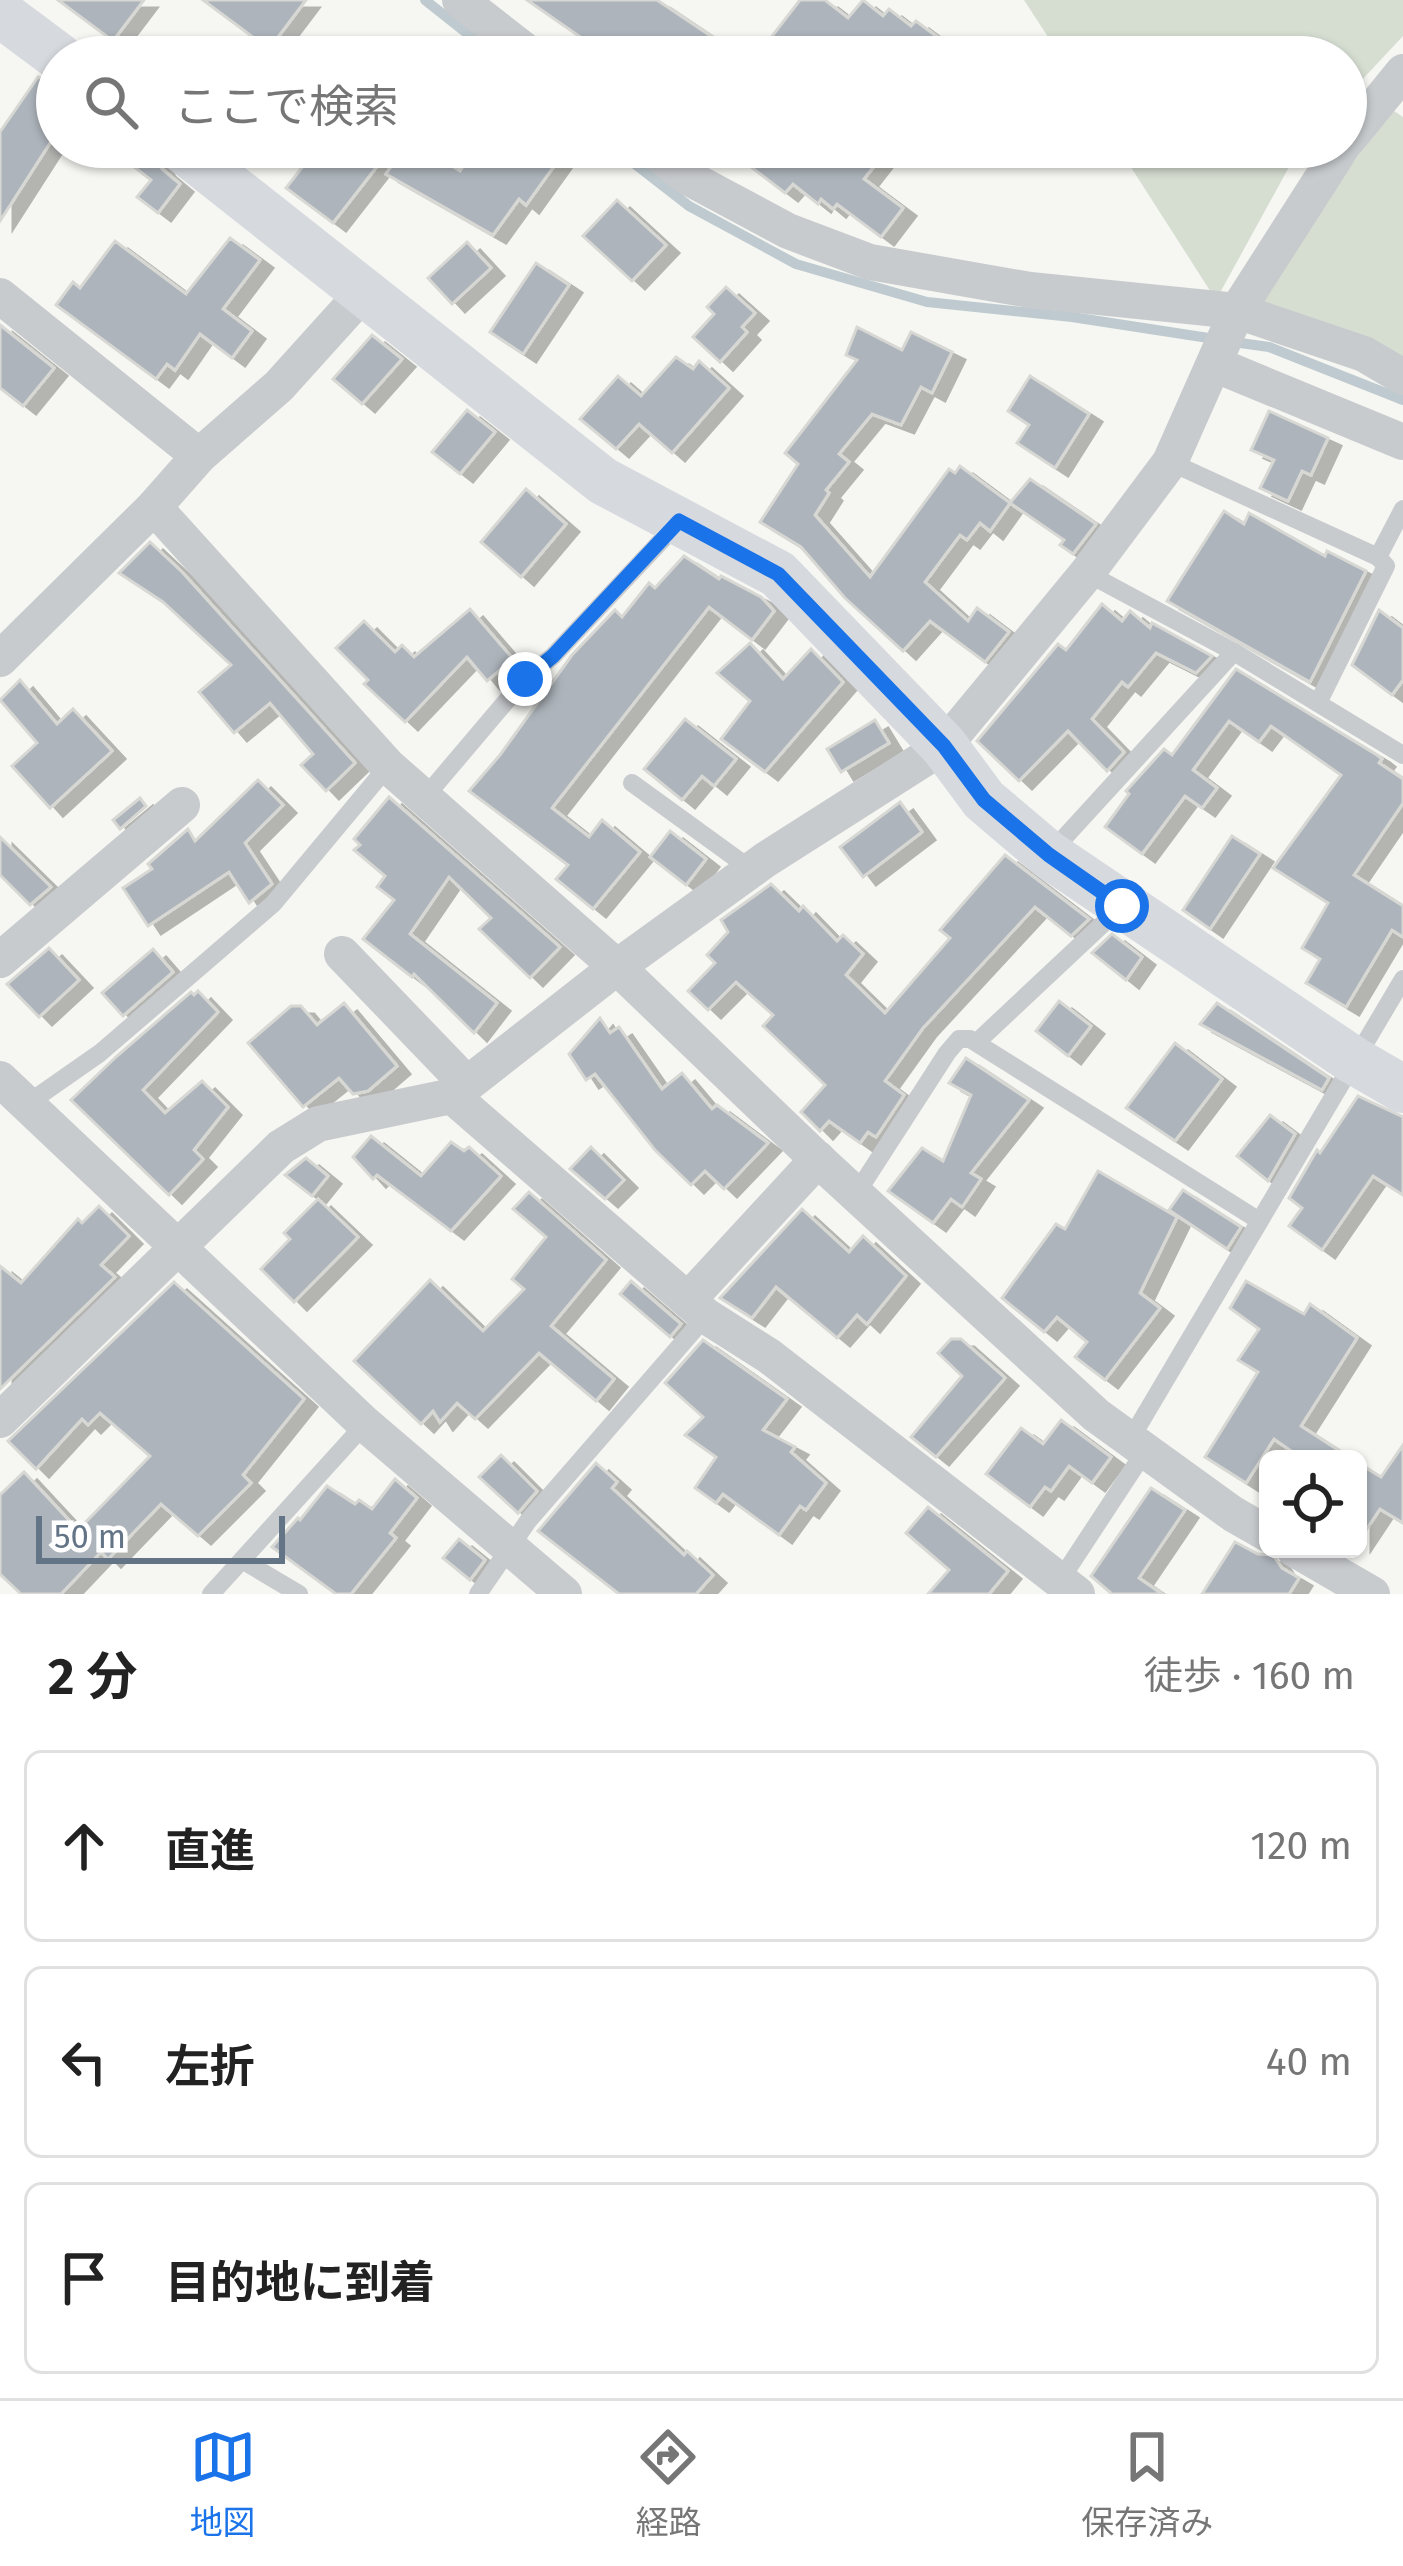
<!DOCTYPE html>
<html lang="ja">
<head>
<meta charset="utf-8">
<style>
	:root { --surface:#fff; --page:#f6f6f6; --text:#222; --muted:#767676; --line:#e0e0e0; --accent:#1a73e8 }
	body { margin:0; font-family:"Fira Sans","Noto Sans JP",sans-serif; background:var(--page); color:var(--text) }
	.controls { position:absolute; right:36px; bottom:36px; display:grid; overflow:hidden; border-radius:18px; box-shadow:0 3px 9px #0004 }
	.controls button { width:108px; height:108px; display:grid; place-items:center; padding:0; border:0; border-bottom:3px solid var(--line); background:var(--surface); color:var(--text); font:60px sans-serif }
	.scale { position:absolute; left:36px; bottom:30px; width:249px; box-sizing:border-box; padding-left:12px; border:6px solid #627486; border-top:0; font-size:33px; line-height:42px; white-space:nowrap; color:#627486; -webkit-text-stroke:9px #fff; paint-order:stroke }
	.stop { position:absolute; width:36px; height:36px; margin:-27px; border:9px solid #1a73e8; border-radius:50%; background:#fff }
	.stop.end { background:#1a73e8; border-color:#fff; box-shadow:0 3px 12px #0008 }
	.list { margin:0; padding:0; list-style:none }
	h2 { display:flex; justify-content:space-between; align-items:center; height:156px; margin:0; padding:0 48px; font-size:51px }
	h2 small { font-size:39px; font-weight:400; color:var(--muted) }
	.list li { display:grid; grid-template-columns:78px 1fr auto; gap:36px; align-items:center; box-sizing:border-box; height:192px; margin:0 24px 24px; padding:0 24px; border:3px solid var(--line); border-radius:18px }
	.list b { display:block; font-size:45px; white-space:nowrap }
	.list em { font-size:39px; font-style:normal; color:var(--muted) }
	.icon { flex:none; width:66px; height:66px; fill:none; stroke:currentColor; stroke-width:2; stroke-linecap:round; stroke-linejoin:round }
	.map { position:relative; flex:none; width:1403px; height:1594px; overflow:hidden }
	.search { position:absolute; background:var(--surface); box-shadow:0 3px 9px #0004; left:36px; right:36px; top:36px; height:132px; display:flex; align-items:center; gap:30px; box-sizing:border-box; padding:0 42px; border-radius:66px; color:var(--muted); font-size:45px }
	.sheet { height:804px; background:var(--surface) }
	nav { display:flex; justify-content:space-around; align-items:center; box-sizing:border-box; height:168px; border-top:3px solid var(--line); background:var(--surface); font-size:33px; color:var(--muted) }
	nav a { display:grid; justify-items:center; gap:6px }
	nav .on { color:var(--accent) }
	.map>svg:first-child { display:block }
</style>
</head>
<body>
<div class="map">
<svg width="1403" height="1594" viewBox="0 0 1403 1594">
	<defs>
		<filter id="shadow"><feDropShadow dx="13" dy="8" stdDeviation="0" flood-color="#0004"/></filter>
	</defs>
	<rect width="100%" height="100%" fill="#f6f6f2"/>
	<g fill="#d6ded2">
		<path d="M1024,0H1403V36L1346,97V57H1061Z"/>
		<path d="M1391,109L1403,117V368L1253,305Z"/>
		<path d="M1118,147H1300L1216,300Z"/>
	</g>
	<g fill="none" stroke-linecap="round" stroke-linejoin="round">
		<g stroke="#becacf" stroke-width="10">
			<path d="M425,0L497,57"/>
			<path d="M613,147L689,206L796,264L927,302L1072,317L1215,339"/>
			<path d="M1233,342L1269,347L1403,400"/>
		</g>
	</g>
	<g fill="#adb4bb" stroke="#d7d7d4" stroke-width="3" filter="url(#shadow)">
		<path d="M58,0H144L113,41Z"/>
		<path d="M203,0H306L269,49Z"/>
		<path d="M527,0H657L742,57H609Z"/>
		<path d="M800,0H825L848,18L863,0L883,16L889,9L911,26L916,21L964,57H756Z"/>
		<path d="M38,77L57,85V132L0,221V132Z"/>
		<path d="M147,147H152L162,169L180,184L158,213L137,197L151,180L133,166Z"/>
		<path d="M318,147H365L382,160L333,223L286,188Z"/>
		<path d="M405,147H421L460,171L477,147H543L559,159L526,205L519,199L493,235L386,174Z"/>
		<path d="M725,147H889L864,179L903,208L881,237L837,204L833,209L821,199L818,204L793,184L785,193Z"/>
		<path d="M617,200L666,245L632,281L583,236Z"/>
		<path d="M230,238L260,260L223,309L252,331L232,358L200,334L175,370L167,364L156,379L56,305L73,282L80,288L115,241L186,294Z"/>
		<path d="M467,242L491,268L452,304L428,278Z"/>
		<path d="M536,263L569,285L523,354L490,332Z"/>
		<path d="M726,287L755,313L742,327L747,332L720,362L693,337L714,314L707,307Z"/>
		<path d="M0,325L54,368L23,406L0,388Z"/>
		<path d="M857,327L902,350L911,332L952,352L932,393L921,387L901,425L872,414L839,454L849,462L826,490L829,493L815,515L870,577L949,469L955,473L960,466L1010,503L990,531L980,523L967,540L960,535L925,582L968,621L977,608L1009,632L985,662L930,621L903,651L845,598L801,547L760,522L798,464L785,453L857,360L846,355Z"/>
		<path d="M372,335L402,359L362,404L333,379Z"/>
		<path d="M676,357L693,369L699,361L729,388L672,453L639,424L616,449L580,419L618,376L641,396Z"/>
		<path d="M1030,376L1089,414L1055,468L1017,443L1029,425L1008,411Z"/>
		<path d="M467,410L495,432L460,474L432,452Z"/>
		<path d="M1269,411L1328,438L1311,475L1302,471L1288,501L1260,488L1274,460L1251,450Z"/>
		<path d="M1030,479L1096,524L1073,554L1060,545L1064,540L1010,503Z"/>
		<path d="M526,489L566,524L521,577L481,542Z"/>
		<path d="M1224,511L1244,524L1249,513L1325,556L1327,551L1366,571L1310,682L1167,601Z"/>
		<path d="M150,542L182,572L355,763L326,791L301,765L313,754L270,703L234,733L199,692L231,665L163,602L119,573Z"/>
		<path d="M684,556L719,579L721,576L761,597L774,611L752,640L709,607L552,808L589,837L602,820L640,852L593,909L556,879L568,865L469,791L500,755L572,655L615,610L622,617L649,583L655,588Z"/>
		<path d="M1102,604L1122,621L1130,611L1150,628L1152,623L1212,656L1196,673L1156,653L1128,687L1122,682L1092,719L1124,752L1107,771L1068,731L1019,781L977,741L1058,644L1066,650Z"/>
		<path d="M470,609L513,659L487,681L467,657L405,722L364,684L368,680L336,648L364,621L395,652L402,645L414,657Z"/>
		<path d="M1379,610L1403,628V680L1392,695L1352,665Z"/>
		<path d="M750,643L783,679L811,649L843,682L765,772L721,739L750,701L717,673Z"/>
		<path d="M1236,669L1377,755L1382,759L1379,763L1403,779V803L1354,875L1403,906V937L1392,930L1346,1007L1306,983L1320,959L1302,948L1328,903L1273,868L1341,775L1271,726L1259,742L1229,721L1193,770L1217,788L1202,808L1185,796L1142,854L1105,827L1129,794L1126,791L1164,749L1172,755Z"/>
		<path d="M20,680L57,724L73,709L112,751L50,808L12,766L37,743L0,700Z"/>
		<path d="M685,719L736,759L714,786L702,776L682,800L644,769Z"/>
		<path d="M875,720L889,743L841,772L827,749Z"/>
		<path d="M258,780L283,805L245,843L272,884L249,903L229,872L148,926L123,888L152,869L148,864L188,829L195,841Z"/>
		<path d="M389,797L560,947L530,978L479,929L491,918L449,877L410,934L497,1003L474,1033L414,974L412,977L363,939L394,900L377,887L385,876L354,850L360,845L354,839Z"/>
		<path d="M140,798L146,806L120,829L113,820Z"/>
		<path d="M900,802L922,832L863,877L840,847Z"/>
		<path d="M670,831L706,859L686,885L650,857Z"/>
		<path d="M1232,836L1260,854L1210,929L1183,910Z"/>
		<path d="M0,837L51,887L30,905L0,875Z"/>
		<path d="M1005,855L1089,919L1071,936L1035,907L923,1028L885,1081L904,1095L876,1137L868,1132L860,1143L829,1121L820,1131L801,1112L825,1085L763,1026L773,1015L736,982L708,1010L688,991L715,963L707,955L728,932L721,920L771,884L799,911L803,906L837,941L843,935L863,954L846,975L885,1013L950,938L940,930Z"/>
		<path d="M1112,934L1142,957L1126,980L1092,953Z"/>
		<path d="M49,948L79,980L39,1017L7,984Z"/>
		<path d="M153,949L173,972L123,1016L102,993Z"/>
		<path d="M198,991L218,1012L143,1090L165,1113L202,1081L228,1107L194,1150L203,1159L169,1195L71,1100L117,1056L191,992L194,995Z"/>
		<path d="M1059,1001L1091,1026L1068,1056L1036,1031Z"/>
		<path d="M344,1003L397,1066L368,1091L353,1094L339,1078L303,1107L248,1043L291,1006H301L317,1025Z"/>
		<path d="M1217,1003L1329,1078L1322,1090L1200,1024Z"/>
		<path d="M600,1018L610,1033L619,1027L662,1089L682,1073L712,1109L717,1105L768,1143L724,1189L705,1171L691,1185L655,1150L595,1074L586,1080L569,1054Z"/>
		<path d="M1175,1043L1222,1079L1175,1141L1126,1108Z"/>
		<path d="M966,1058L1029,1100L971,1173L981,1179L962,1207L951,1199L933,1223L888,1191L922,1148L943,1161L971,1095L949,1083Z"/>
		<path d="M1358,1096L1403,1117V1195L1373,1176L1322,1250L1289,1226L1302,1208L1289,1198L1317,1150L1320,1153Z"/>
		<path d="M1270,1115L1295,1134L1268,1181L1237,1156Z"/>
		<path d="M371,1136L421,1176L451,1142L464,1151L469,1147L501,1176L451,1231L377,1175L373,1179L353,1157Z"/>
		<path d="M591,1147L624,1180L605,1199L570,1169Z"/>
		<path d="M306,1158L328,1176L312,1196L285,1175Z"/>
		<path d="M1098,1171L1177,1217L1140,1293L1160,1308L1105,1380L1075,1357L1087,1342L1057,1317L1044,1332L1002,1298L1056,1224L1065,1229Z"/>
		<path d="M1183,1190L1241,1227L1227,1249L1169,1210Z"/>
		<path d="M529,1192L606,1260L551,1326L614,1379L596,1401L539,1353L475,1419L457,1403L440,1422L433,1411L421,1424L354,1361L430,1280L483,1331L524,1289L512,1279L546,1237L513,1209Z"/>
		<path d="M318,1199L358,1237L294,1302L261,1269L290,1239L284,1233Z"/>
		<path d="M99,1206L129,1236L101,1265L115,1277L0,1389V1266L21,1283L78,1219L82,1223Z"/>
		<path d="M802,1209L849,1252L863,1236L906,1276L867,1324L857,1315L837,1338L776,1287L752,1318L720,1298Z"/>
		<path d="M631,1281L681,1324L670,1337L620,1294Z"/>
		<path d="M1246,1281L1304,1314L1310,1304L1357,1338L1301,1426L1352,1459H1303L1274,1439L1246,1483L1205,1457L1258,1372L1238,1360L1259,1329L1230,1308Z"/>
		<path d="M174,1282L304,1399L243,1475L251,1483L198,1536L161,1504L108,1559L101,1552L61,1594H21L0,1574V1495L24,1472L78,1530L150,1456L100,1413L88,1425L82,1419L36,1469L8,1441Z"/>
		<path d="M951,1339H961L1005,1378L936,1457L911,1437L962,1376L938,1353Z"/>
		<path d="M703,1340L787,1399L763,1430L795,1447L791,1452L826,1483L806,1510L800,1506L779,1535L723,1494L716,1503L695,1488L716,1457L685,1435L703,1417L665,1383Z"/>
		<path d="M1061,1420L1111,1457L1092,1483L1069,1466L1051,1491L1045,1487L1030,1507L986,1474L1021,1428L1043,1444Z"/>
		<path d="M1403,1445V1523L1380,1509L1358,1542V1463L1381,1477Z"/>
		<path d="M501,1455L537,1491L518,1513L479,1477Z"/>
		<path d="M596,1463L617,1482L612,1488L684,1555L687,1551L713,1575L696,1594H619L538,1531Z"/>
		<path d="M395,1479L417,1498L390,1533L396,1538L351,1594H336L272,1547L298,1518L300,1520L327,1486L355,1504L359,1500L372,1509Z"/>
		<path d="M1151,1488L1185,1510L1139,1578L1162,1594H1112L1091,1576Z"/>
		<path d="M928,1507L1008,1571L989,1594H928L949,1570L906,1533Z"/>
		<path d="M459,1539L485,1560L470,1580L443,1558Z"/>
		<path d="M1235,1542L1258,1554L1273,1555L1282,1568L1299,1578L1289,1594H1202Z"/>
	</g>
	<g fill="none" stroke-linecap="round" stroke-linejoin="round">
		<g stroke="#c8cbce" stroke-width="18">
			<path d="M1170,462L1378,557L1403,509"/>
			<path d="M1087,573L1234,652L1403,755"/>
			<path d="M1318,703L1386,566L1378,557"/>
			<path d="M632,783L752,870"/>
			<path d="M425,797L525,679L553,656L678,523"/>
			<path d="M1052,851L1234,652"/>
			<path d="M977,1042L1122,906"/>
			<path d="M27,1104L100,1053L273,904L388,766"/>
			<path d="M856,1194L947,1053L959,1039H970L1258,1220"/>
			<path d="M1130,1440L1403,979"/>
			<path d="M242,1560L299,1594"/>
			<path d="M1057,1585L1145,1451"/>
			<path d="M211,1594L365,1424"/>
			<path d="M478,1594L528,1521L706,1316"/>
		</g>
		<g stroke="#c8cbce" stroke-width="36">
			<path d="M460,0L533,57"/>
			<path d="M1346,142L1403,72"/>
			<path d="M649,147L689,178L788,231L870,262L1030,290L1237,311L1364,354L1403,377"/>
			<path d="M0,296L199,456"/>
			<path d="M1214,364L1403,442"/>
			<path d="M154,507L388,766L617,967L813,1155L1096,1415L1233,1514L1268,1534"/>
			<path d="M0,659L154,507L199,456L279,386L363,293"/>
			<path d="M342,954L467,1084"/>
			<path d="M0,960L182,805"/>
			<path d="M0,1079L365,1424L564,1594"/>
			<path d="M452,1096L706,1316L769,1356L1077,1594"/>
			<path d="M688,1300L818,1159"/>
			<path d="M0,1420L281,1147L318,1124L452,1096L617,967L765,860L944,746L1087,573L1170,462L1237,311L1342,147"/>
			<path d="M1294,1549L1372,1594"/>
		</g>
		<g stroke="#d6dadf" stroke-width="48">
			<path d="M0,13L59,57"/>
			<path d="M180,147L603,481L778,574L944,746L984,800L1049,855L1353,1060L1403,1089"/>
		</g>
	</g>
	<g fill="none" stroke-linecap="round" stroke-linejoin="round">
		<path stroke="#1a73e8" stroke-width="15" d="M525,679L553,656L679,521L778,574L944,746L984,800L1049,855L1122,906"/>
	</g>
</svg>
<div class="controls">
<button><svg class="icon" aria-label="locate" viewBox="0 0 24 24"><circle cx="12" cy="12" r="6"/><path d="M12 2v4M12 18v4M2 12h4M18 12h4"/></svg></button>
</div>
<div class="scale">50 m</div>
<div class="stop" style="left:1122px;top:906px"></div>
<div class="stop end" style="left:525px;top:679px"></div>
<div class="search"><svg class="icon" aria-label="search" viewBox="0 0 24 24"><circle cx="10" cy="10" r="6"/><path d="M15 15l6 6"/></svg>ここで検索</div>
</div>
<section class="sheet">
<h2>2 分<small>徒歩 · 160 m</small></h2>
<ul class="list">
<li><svg class="icon" aria-label="ahead" viewBox="0 0 24 24"><path d="M12 20V5M6 11l6-6 6 6"/></svg><div><b>直進</b></div><em>120 m</em></li>
<li><svg class="icon" aria-label="left" viewBox="0 0 24 24"><path d="M17 20v-9H6M10 6l-5 5 5 5"/></svg><div><b>左折</b></div><em>40 m</em></li>
<li><svg class="icon" aria-label="arrive" viewBox="0 0 24 24"><path d="M6 21V4h12l-3 4 3 4H6"/></svg><div><b>目的地に到着</b></div></li>
</ul>
</section>
<nav>
<a class="on"><svg class="icon" aria-label="map" viewBox="0 0 24 24"><path d="M3 6l6-2 6 2 6-2v14l-6 2-6-2-6 2zM9 4v14M15 6v14"/></svg>地図</a>
<a><svg class="icon" aria-label="directions" viewBox="0 0 24 24"><path d="M12 3l9 9-9 9-9-9zM9 14v-3h6M13 9l2 2-2 2"/></svg>経路</a>
<a><svg class="icon" aria-label="saved" viewBox="0 0 24 24"><path d="M7 4h10v16l-5-4-5 4z"/></svg>保存済み</a>
</nav>
</body>
</html>
